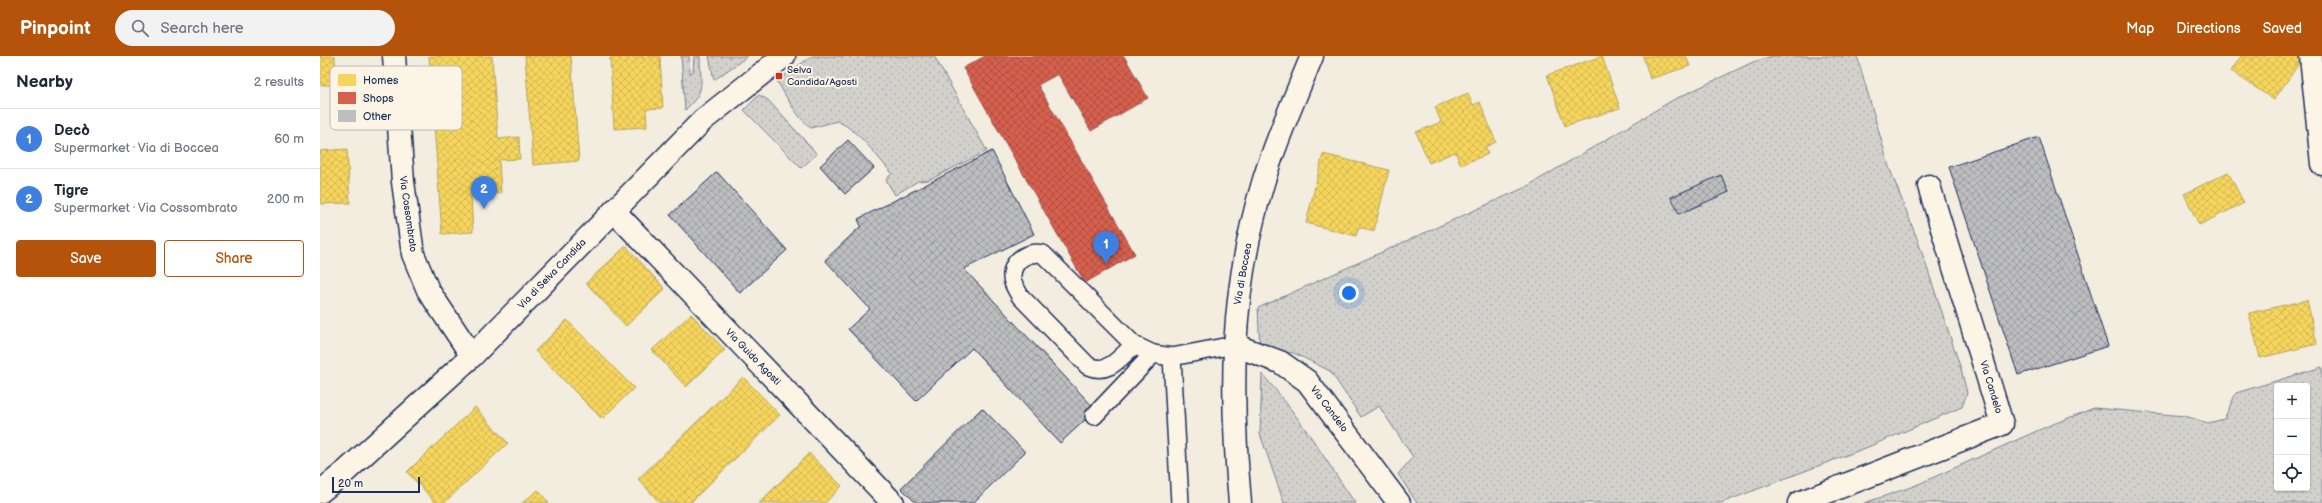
<!DOCTYPE html>
<html lang="en">
<head>
<meta charset="utf-8">
<style>
	:root { --surface:#fff; --page:#f2f2f3; --text:#1f2937; --muted:#747a83; --line:#e0e1e3; --accent:#b45309 }
	body { margin:0; font-family:"Balsamiq Sans",sans-serif; background:var(--page); color:var(--text) }
	.controls { position:absolute; right:12px; bottom:12px; display:grid; overflow:hidden; border-radius:4px; box-shadow:0 1px 3px #0004 }
	.controls button { width:36px; height:36px; display:grid; place-items:center; padding:0; border:0; border-bottom:1px solid var(--line); background:var(--surface); color:var(--text); font:20px sans-serif }
	.scale { position:absolute; left:12px; bottom:10px; width:88px; box-sizing:border-box; padding-left:4px; border:2px solid #1b2f5e; border-top:0; font-size:11px; line-height:14px; white-space:nowrap; color:#1b2f5e; -webkit-text-stroke:3px #fcf5e5; paint-order:stroke }
	.you { position:absolute; left:1029px; top:237px; width:14px; height:14px; margin:-10px; border:3px solid #fff; border-radius:50%; background:#1a73e8; box-shadow:0 0 0 6px #1a73e833 }
	.badge { display:grid; place-items:center; width:26px; height:26px; border-radius:50%; background:var(--accent); color:#fff; font-size:13px; font-weight:700 }
	.pin { position:absolute; translate:-50% -33px; filter:drop-shadow(0 1px 2px #0008) }
	.pin::after { content:''; position:absolute; top:21px; width:14px; height:12px; background:inherit; clip-path:polygon(0 0,100% 0,50% 100%) }
	.list { margin:0; padding:0; list-style:none }
	h2 { display:flex; justify-content:space-between; align-items:center; height:52px; margin:0; padding:0 16px; font-size:17px }
	h2 small { font-size:13px; font-weight:400; color:var(--muted) }
	.list li { display:grid; grid-template-columns:26px 1fr auto; gap:12px; align-items:center; box-sizing:border-box; height:60px; padding:0 16px; border-top:1px solid var(--line) }
	.list b { display:block; font-size:15px; white-space:nowrap }
	.list p { margin:0; font-size:13px; white-space:nowrap; color:var(--muted) }
	.list em { font-size:13px; font-style:normal; color:var(--muted) }
	.actions { display:flex; gap:8px; padding:12px 16px }
	.actions a { flex:1; padding:9px 0; border:1px solid var(--accent); border-radius:4px; text-align:center; font-size:14px; color:var(--accent) }
	.actions .main { background:var(--accent); color:#fff }
	.icon { flex:none; width:22px; height:22px; fill:none; stroke:currentColor; stroke-width:2; stroke-linecap:round; stroke-linejoin:round }
	.map { position:relative; flex:none; width:2002px; height:447px; overflow:hidden }
	header { display:flex; align-items:center; gap:24px; box-sizing:border-box; height:56px; padding:0 20px; background:var(--accent); color:#fff }
	header strong { font-size:19px }
	nav { display:flex; gap:22px; margin-inline-start:auto; font-size:14px }
	.search { width:280px; height:36px; background:var(--page); display:flex; align-items:center; gap:10px; box-sizing:border-box; padding:0 14px; border-radius:22px; color:var(--muted); font-size:15px }
	main { display:flex }
	aside { flex:1; background:var(--surface) }
	.map>svg:first-child { display:block }
</style>
</head>
<body>
<header>
<strong>Pinpoint</strong>
<div class="search"><svg class="icon" aria-label="search" viewBox="0 0 24 24"><circle cx="10" cy="10" r="6"/><path d="M15 15l6 6"/></svg>Search here</div>
<nav><a>Map</a><a>Directions</a><a>Saved</a></nav>
</header>
<main>
<aside>
<h2>Nearby<small>2 results</small></h2>
<ul class="list">
<li><span class="badge" style="background:#3f7fe0">1</span><div><b>Decò</b><p>Supermarket · Via di Boccea</p></div><em>60 m</em></li>
<li><span class="badge" style="background:#3f7fe0">2</span><div><b>Tigre</b><p>Supermarket · Via Cossombrato</p></div><em>200 m</em></li>
</ul>
<div class="actions"><a class="main">Save</a><a>Share</a></div>
</aside>
<div class="map">
<svg width="2002" height="447" viewBox="0 0 2002 447">
	<defs>
		<pattern id="grass-dots" width="8" height="8" patternUnits="userSpaceOnUse"><rect width="8" height="8" fill="#d3d1cc"/><path d="M2 2h.1M6 6h.1" fill="none" stroke="#b5b4b2" stroke-width="1.8" stroke-linecap="round"/></pattern>
		<pattern id="homes-cross-hatch" width="8" height="8" patternUnits="userSpaceOnUse"><rect width="8" height="8" fill="#f6d55c"/><path d="M0 0l8 8M0 8l8-8" fill="none" stroke="#d2b752"/></pattern>
		<pattern id="shops-cross-hatch" width="8" height="8" patternUnits="userSpaceOnUse"><rect width="8" height="8" fill="#d6604d"/><path d="M0 0l8 8M0 8l8-8" fill="none" stroke="#ad5043"/></pattern>
		<pattern id="building-cross-hatch" width="8" height="8" patternUnits="userSpaceOnUse"><rect width="8" height="8" fill="#bebec0"/><path d="M0 0l8 8M0 8l8-8" fill="none" stroke="#9a9b9f"/></pattern>
	</defs>
	<rect width="100%" height="100%" fill="#f3ede0"/>
	<filter id="ink" filterUnits="userSpaceOnUse"><feTurbulence type="fractalNoise" baseFrequency=".025" numOctaves="2"/><feDisplacementMap in="SourceGraphic" scale="8" xChannelSelector="R" yChannelSelector="G"/><feConvolveMatrix kernelMatrix="1 2 1 2 8 2 1 2 1" color-interpolation-filters="sRGB"/></filter>
	<g filter="url(#ink)">
		<g fill="url(#grass-dots)" stroke="#778095" fill-rule="evenodd">
			<path d="M361,0H369L370,17L373,16L374,0H380C380,27 387,34 365,54Z"/>
			<path d="M389,0H428L394,24Z"/>
			<path d="M492,0H614L667,95L609,124L598,125L575,139L566,124L572,117C555,99 540,75 517,65L491,72C476,60 467,42 457,25Z"/>
			<path d="M1452,0H1536L1538,3L1569,111L1598,185L1641,313L1647,337L1642,351L1548,391L1401,447H1097L1078,418L1093,401L1059,350L1041,361L1010,315L974,297L940,295L938,252L1206,131L1353,44L1433,6Z"/>
			<path d="M439,39L448,44L497,98L481,112L424,54Z"/>
			<path d="M2002,311V447H1544L1594,430L1728,370L1774,352L1865,360L1888,367L1904,363L1916,337ZM1957,330H1987V432H1957Z"/>
			<path d="M942,318C978,358 1005,403 1035,447H964L940,378Z"/>
		</g>
		<g fill="url(#homes-cross-hatch)" stroke="#b4a35d">
			<path d="M0,0H15L16,29H0Z"/>
			<path d="M109,0H172L178,83L199,81L200,103L179,104L181,137L151,140L153,176L122,178Z"/>
			<path d="M205,0H251L259,105L213,109Z"/>
			<path d="M340,0L343,52L326,53L327,71L294,73L290,2Z"/>
			<path d="M1282,0L1300,52L1245,70L1227,19Z"/>
			<path d="M1323,0H1366L1370,10L1330,23Z"/>
			<path d="M1921,0H1978L1982,3L1954,44L1911,15Z"/>
			<path d="M1148,37L1153,49L1160,46L1176,86L1165,91L1168,98L1141,109L1135,96L1109,107L1096,76L1121,66L1115,51Z"/>
			<path d="M27,93L30,147L0,148V95Z"/>
			<path d="M1003,98L1069,114L1054,175L1039,171L1036,180L986,167Z"/>
			<path d="M1908,116L1924,147L1879,169L1864,138Z"/>
			<path d="M306,190L345,233L306,270L266,227Z"/>
			<path d="M1987,244L1997,288L1940,302L1929,257Z"/>
			<path d="M371,258L405,294L366,331L332,294Z"/>
			<path d="M247,264L314,332L282,363L215,295Z"/>
			<path d="M423,321L460,359L370,447H340L318,423Z"/>
			<path d="M155,351L188,387L124,447H116L87,416Z"/>
			<path d="M489,397L522,430L505,447H439Z"/>
			<path d="M218,434L229,447H202Z"/>
		</g>
		<path fill="url(#shops-cross-hatch)" stroke="#9e5152" d="M665,0H804L828,42L771,75L738,18L718,29L815,198L765,227L643,12Z"/>
		<g fill="url(#building-cross-hatch)" stroke="#1b2f5e">
			<path d="M1719,81L1788,290L1698,319L1629,111Z"/>
			<path d="M528,84L554,112L525,138L500,110Z"/>
			<path d="M672,95L714,178L644,213L776,354L740,387L652,292L596,345L528,273L550,253L505,204L541,170L538,163Z"/>
			<path d="M397,116L467,194L420,237L350,159Z"/>
			<path d="M1401,119L1409,136L1359,158L1351,141Z"/>
			<path d="M662,352L705,396L653,447H596L581,432Z"/>
		</g>
		<g fill="none" stroke-linecap="round" stroke-linejoin="round">
			<g stroke="#1b2f5e" stroke-width="20">
				<g id="service">
					<path d="M814,289C799,302 789,319 768,310L700,240C697,234 691,226 692,219C693,203 709,195 723,198L814,289L833,298L852,301L914,289"/>
					<path d="M852,301L860,447"/>
					<path d="M774,360L833,298"/>
				</g>
			</g>
			<g stroke="#1b2f5e" stroke-width="25">
				<g id="minor">
					<path d="M74,0L83,126L93,198L108,234L152,300"/>
					<path d="M1991,0L2002,108"/>
					<path d="M294,155L573,447"/>
					<path d="M914,289L960,306L987,325L1079,447"/>
					<path d="M1479,447L1682,368L1609,130"/>
				</g>
			</g>
			<g stroke="#1b2f5e" stroke-width="25">
				<path id="tertiary" d="M0,436L26,415L152,300L383,64L464,0"/>
			</g>
			<g stroke="#1b2f5e" stroke-width="25">
				<path id="secondary" d="M920,447C910,335 910,236 943,127C956,83 975,42 992,0"/>
			</g>
			<use href="#service" stroke="#fcf5e5" stroke-width="17"/>
			<use href="#minor" stroke="#fcf5e5" stroke-width="22"/>
			<use href="#tertiary" stroke="#fcf5e5" stroke-width="22"/>
			<use href="#secondary" stroke="#fcf5e5" stroke-width="22"/>
		</g>
	</g>
	<rect fill="#c8321e" stroke="#fcf5e5" stroke-width="1.5" x="455" y="16" width="8" height="8" rx="2"/>
	<g text-anchor="middle" dominant-baseline="central" stroke-width="4" stroke-linejoin="round" paint-order="stroke">
		<g font-size="10" fill="#1b2f5e" stroke="#fcf5e5" text-anchor="start">
			<text x="467" y="14">Selva<tspan x="467" dy="12">Candida/Agosti</tspan></text>
		</g>
		<g font-size="10" fill="#1b2f5e" stroke="#fcf5e5">
			<text transform="translate(88 158) rotate(82)">Via Cossombrato</text>
			<text transform="translate(232 218) rotate(-46)">Via di Selva Candida</text>
			<text transform="translate(923 218) rotate(-80)">Via di Boccea</text>
			<text transform="translate(433 301) rotate(46)">Via Guido Agosti</text>
			<text transform="translate(1671 331) rotate(73)">Via Candelo</text>
			<text transform="translate(1009 353) rotate(53)">Via Candelo</text>
		</g>
	</g>
	<rect x="10" y="10" width="132" height="64" rx="6" fill="#fcf5e5" stroke="#b8babc" stroke-width="1"/>
	<rect x="18" y="18" width="18" height="12" fill="#f6d55c"/>
	<rect x="18" y="36" width="18" height="12" fill="#d6604d"/>
	<rect x="18" y="54" width="18" height="12" fill="#bebec0"/>
	<g font-size="11" fill="#1b2f5e">
		<text x="43" y="28">Homes</text>
		<text x="43" y="46">Shops</text>
		<text x="43" y="64">Other</text>
	</g>
</svg>
<div class="controls">
<button>+</button>
<button>−</button>
<button><svg class="icon" aria-label="locate" viewBox="0 0 24 24"><circle cx="12" cy="12" r="6"/><path d="M12 2v4M12 18v4M2 12h4M18 12h4"/></svg></button>
</div>
<div class="scale">20 m</div>
<div class="you"></div>
<div class="pin badge" style="left:786px;top:208px;background:#3f7fe0">1</div>
<div class="pin badge" style="left:164px;top:153px;background:#3f7fe0">2</div>
</div>
</main>
</body>
</html>
